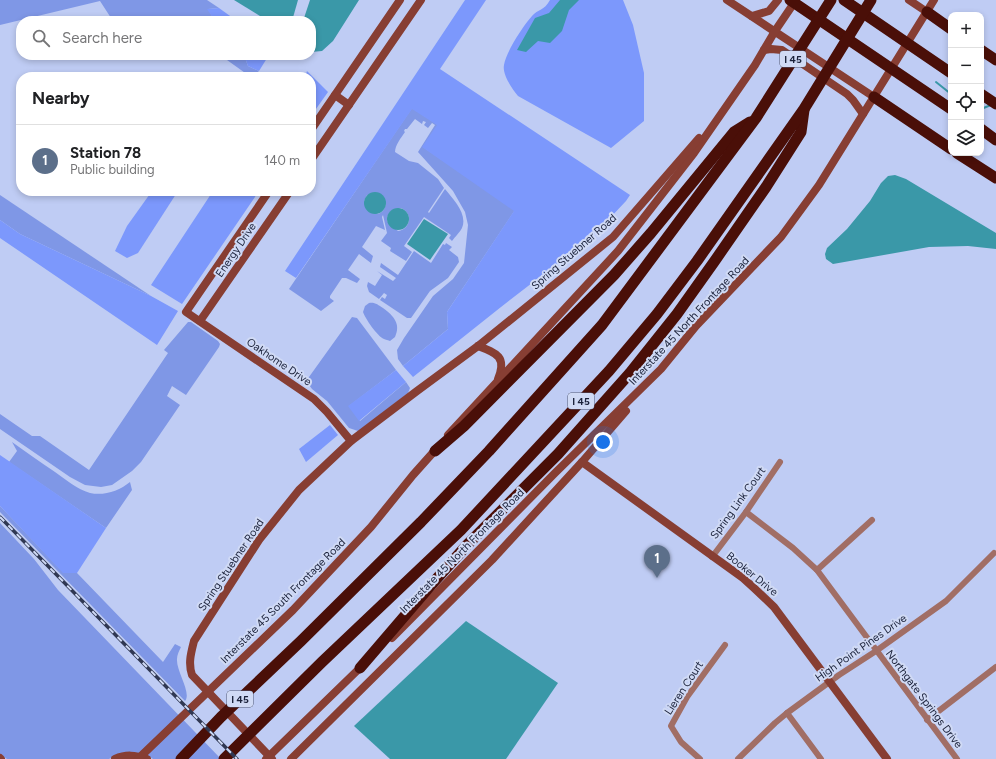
<!DOCTYPE html>
<html lang="en">
<head>
<meta charset="utf-8">
<style>
	:root { --surface:#fff; --page:#f6f6f6; --text:#202124; --muted:#757577; --line:#e0e0e0; --accent:#b45309 }
	body { margin:0; font-family:Figtree,sans-serif; background:var(--page); color:var(--text) }
	.controls { position:absolute; right:12px; top:12px; display:grid; overflow:hidden; border-radius:8px; box-shadow:0 2px 6px #0003 }
	.controls button { width:36px; height:36px; display:grid; place-items:center; padding:0; border:0; border-bottom:1px solid var(--line); background:var(--surface); color:var(--text); font:20px sans-serif }
	.you { position:absolute; left:603px; top:442px; width:14px; height:14px; margin:-10px; border:3px solid #fff; border-radius:50%; background:#1a73e8; box-shadow:0 0 0 6px #1a73e833 }
	.badge { display:grid; place-items:center; width:26px; height:26px; border-radius:50%; background:var(--accent); color:#fff; font-size:13px; font-weight:700 }
	.pin { position:absolute; translate:-50% -33px; filter:drop-shadow(0 1px 2px #0008) }
	.pin::after { content:''; position:absolute; top:21px; width:14px; height:12px; background:inherit; clip-path:polygon(0 0,100% 0,50% 100%) }
	.list { margin:0; padding:0; list-style:none }
	h2 { display:flex; justify-content:space-between; align-items:center; height:52px; margin:0; padding:0 16px; font-size:17px }
	h2 small { font-size:13px; font-weight:400; color:var(--muted) }
	.list li { display:grid; grid-template-columns:26px 1fr auto; gap:12px; align-items:center; box-sizing:border-box; height:72px; padding:0 16px; border-top:1px solid var(--line) }
	.list b { display:block; font-size:15px; white-space:nowrap }
	.list p { margin:0; font-size:13px; white-space:nowrap; color:var(--muted) }
	.list em { font-size:13px; font-style:normal; color:var(--muted) }
	.icon { flex:none; width:22px; height:22px; fill:none; stroke:currentColor; stroke-width:2; stroke-linecap:round; stroke-linejoin:round }
	.map { position:relative; flex:none; width:996px; height:759px; overflow:hidden }
	.search { position:absolute; background:var(--surface); box-shadow:0 2px 6px #0003; left:16px; top:16px; width:300px; height:44px; display:flex; align-items:center; gap:10px; box-sizing:border-box; padding:0 14px; border-radius:16px; color:var(--muted); font-size:15px }
	.panel { position:absolute; background:var(--surface); box-shadow:0 2px 6px #0003; left:16px; top:72px; width:300px; height:124px; border-radius:16px }
	.map>svg:first-child { display:block }
</style>
</head>
<body>
<div class="map">
<svg width="996" height="759" viewBox="0 0 996 759">
	<rect width="100%" height="100%" fill="#bfccf4"/>
	<g fill="#7f97e6" fill-rule="evenodd">
		<path d="M0,0H207L219,8L208,9L215,21H113L100,1L0,25Z"/>
		<path d="M220,55H244L248,66L259,71L254,75H248Z"/>
		<path d="M412,108L438,125L423,147L515,210L447,312L448,329L403,366L398,359L397,350L404,338L433,296L453,279L464,263L468,225L465,212L453,191L418,152L435,125L432,123L428,128L424,125L426,122L423,121L422,124L415,119L407,129H405L404,131L405,132C401,138 395,145 395,152L409,161L418,163L438,179L444,188L428,212L429,213L445,189C453,199 468,214 462,228C460,232 455,237 452,241L449,238L451,235L424,217L404,246L412,252L406,261L390,251L391,248L381,241L387,233L383,215L382,217L385,230L376,226L362,247L373,256L371,263L359,254L348,270L360,279L357,283L346,278H342L330,296V298L334,301L321,311L289,289ZM367,195L386,203C385,209 383,212 378,214L364,201ZM401,208C413,213 411,229 398,231L387,221V217L391,211Z"/>
		<path d="M0,195L151,296L20,234L0,220Z"/>
		<path d="M446,243L452,247L449,250L458,257L459,262L448,278L430,291L411,318H407L380,300L382,297L385,299L387,295L384,293L379,299L369,292L367,286L368,282L375,286L382,275L377,271L393,281L396,278L380,267L381,263L398,275L414,251L431,263L443,244L445,245Z"/>
		<path d="M369,303C375,302 378,305 383,308C394,316 401,324 395,337L390,341C389,340 385,340 384,339C377,336 365,318 363,312L365,306Z"/>
		<path d="M352,317L357,318L396,370L349,406L360,421L406,382L410,388L408,393L364,427L358,431L349,428L327,401L312,389L307,382L309,377Z"/>
		<path d="M188,322H191L218,341L220,344L219,347L186,395L172,386L167,396L180,405L141,462L132,471L112,485L101,487L85,485L70,477L0,429V414L32,436H40L89,470L168,353L164,350Z"/>
		<path d="M12,442C26,452 40,462 55,472C66,480 77,489 90,493C104,496 119,491 130,482L132,490L106,528L9,462L17,451Z"/>
		<path d="M0,506L63,572L77,573L163,662L175,644L181,647C179,651 177,655 177,659C176,671 192,693 185,701L0,512Z"/>
		<path d="M0,523L34,559L58,590L221,759H153L150,757L114,756L109,759H7L0,754Z"/>
	</g>
	<g fill="#7c98fc">
		<path d="M465,0H486L440,69L630,195L626,201L593,236L501,307L413,377L403,366L448,329L447,312L514,211L422,147L437,125L412,109L296,278L285,271Z"/>
		<path d="M550,0H623L633,25L644,73V121L611,148L518,96C512,89 502,74 504,65C506,52 523,26 532,16C538,9 544,11 550,0Z"/>
		<path d="M219,8L237,21H215L207,9Z"/>
		<path d="M244,55H269L259,71L248,66Z"/>
		<path d="M307,71L328,92L311,116V77H305Z"/>
		<path d="M152,191H178L138,253L127,258L115,251L127,226Z"/>
		<path d="M233,191H259L182,304L151,285L211,194L231,195Z"/>
		<path d="M0,220L20,234L151,296L178,311L157,345L0,238Z"/>
		<path d="M396,370L406,382L359,421L348,406Z"/>
		<path d="M330,425L338,435L306,462L299,449Z"/>
		<path d="M0,455L106,528L77,573H63L0,506Z"/>
	</g>
	<g fill="#3a98a8">
		<path d="M234,0H298L292,21H268Z"/>
		<path d="M310,0H359L333,41L322,51L311,52V21H303Z"/>
		<path d="M560,0H579L569,10L562,31L550,43L538,41L526,52L517,50L535,18L549,13Z"/>
		<path d="M895,175L906,179L996,233V249L968,246L929,247L833,264L826,259L825,254L827,248L847,229L870,201L881,183L888,176Z"/>
		<circle cx="375" cy="203" r="11"/>
		<circle cx="398" cy="219" r="11"/>
		<path d="M424,219L448,234L430,260L407,244Z"/>
		<path d="M466,621L558,683L506,759H390L354,726Z"/>
	</g>
	<g fill="none" stroke-linecap="round" stroke-linejoin="round">
		<g stroke="#3a98a8" stroke-width="2">
			<path d="M936,82L951,94"/>
			<path d="M981,109L991,105"/>
		</g>
		<g stroke="#a16e65" stroke-width="6">
			<path d="M746,512L793,548L817,570L957,759"/>
			<path d="M712,557L746,512L780,462"/>
			<path d="M817,570L872,520"/>
			<path d="M787,713L821,759"/>
			<path d="M927,720L996,667"/>
			<path d="M700,759L681,742L671,726L687,697L725,645"/>
			<path d="M738,759L775,723L787,713L839,675L876,651L946,601L994,553"/>
		</g>
		<g stroke="#873e33" stroke-width="8">
			<path d="M727,0L874,97"/>
			<path d="M909,0L927,12"/>
			<path d="M752,16L769,11L778,0"/>
			<path d="M764,50L771,49L782,50L847,94L853,100L863,114"/>
			<path d="M335,95L349,105"/>
			<path d="M311,130L400,0"/>
			<path d="M311,160L421,0"/>
			<path d="M269,191L186,312L314,399L327,412L351,441"/>
			<path d="M200,321L290,191"/>
			<path d="M478,346C497,353 507,357 498,379"/>
			<path d="M448,435L618,251L694,153L755,65L775,31L796,0"/>
			<path d="M582,462L743,578L754,588L774,607L887,759"/>
			<path d="M392,638L555,473L661,369L696,326L781,237L819,185L934,0"/>
			<path d="M0,758L1,759"/>
			<path d="M115,759C126,754 135,755 147,759"/>
			<path d="M138,759L293,610L371,527L413,475L438,447"/>
			<path d="M266,759L363,665"/>
			<path d="M272,759L192,675C188,663 191,653 194,641L259,540L299,490L351,441L417,391L478,346L613,237L699,138"/>
			<path d="M291,759L492,560L582,462L626,411"/>
		</g>
		<g stroke="#4a0f08" stroke-width="11">
			<path d="M790,0L951,109"/>
			<path d="M844,0L951,73"/>
			<path d="M927,12L951,29"/>
			<path d="M981,50L996,60"/>
			<path d="M981,94L996,104"/>
			<path d="M874,97L951,149"/>
			<path d="M981,129L996,140"/>
			<path d="M957,153L996,178"/>
			<path d="M435,451L464,426L614,275L651,233L734,132L750,122"/>
			<path d="M360,668L432,584L467,545L558,454L630,373L677,314L714,262L766,187L801,132L804,110"/>
			<path d="M181,759L221,717L301,641L421,522L489,451L602,325L756,118L831,0"/>
			<path d="M224,759L322,662L461,530L609,371L657,314L697,261L804,109L871,0"/>
		</g>
		<g stroke="#303853" stroke-width="3.5">
			<path id="rail" d="M0,517L237,759"/>
		</g>
		<use href="#rail" stroke="#d0daf5" stroke-width="2" stroke-dasharray="6" stroke-linecap="butt"/>
	</g>
	<g text-anchor="middle" dominant-baseline="central" stroke-width="4" stroke-linejoin="round" paint-order="stroke">
		<g fill="#d0daf5" stroke="#515872" stroke-width="1">
			<rect x="780" y="51" width="26" height="16" rx="3"/>
			<rect x="568" y="393" width="26" height="16" rx="3"/>
			<rect x="227" y="691" width="26" height="16" rx="3"/>
		</g>
		<g font-size="10" font-weight="bold" fill="#1a213a">
			<text x="793" y="59">I 45</text>
			<text x="581" y="401">I 45</text>
			<text x="240" y="699">I 45</text>
		</g>
		<g font-size="11" fill="#1a213a" stroke="#d0daf5">
			<text transform="translate(236 250) rotate(-56)">Energy Drive</text>
			<text transform="translate(574 252) rotate(-41)">Spring Stuebner Road</text>
			<text transform="translate(689 321) rotate(-47)">Interstate 45 North Frontage Road</text>
			<text transform="translate(279 362) rotate(34)">Oakhome Drive</text>
			<text transform="translate(738 503) rotate(-54)">Spring Link Court</text>
			<text transform="translate(462 551) rotate(-45)">Interstate 45 North Frontage Road</text>
			<text transform="translate(231 565) rotate(-56)">Spring Stuebner Road</text>
			<text transform="translate(752 574) rotate(39)">Booker Drive</text>
			<text transform="translate(283 601) rotate(-45)">Interstate 45 South Frontage Road</text>
			<text transform="translate(861 648) rotate(-35)">High Point Pines Drive</text>
			<text transform="translate(684 688) rotate(-57)">Lieren Court</text>
			<text transform="translate(924 699) rotate(53)">Northgate Springs Drive</text>
		</g>
	</g>
</svg>
<div class="controls">
<button>+</button>
<button>−</button>
<button><svg class="icon" aria-label="locate" viewBox="0 0 24 24"><circle cx="12" cy="12" r="6"/><path d="M12 2v4M12 18v4M2 12h4M18 12h4"/></svg></button>
<button><svg class="icon" aria-label="layers" viewBox="0 0 24 24"><path d="M12 4l9 5-9 5-9-5zM3 14l9 5 9-5"/></svg></button>
</div>
<div class="you"></div>
<div class="pin badge" style="left:657px;top:578px;background:#5c6f8a">1</div>
<div class="search"><svg class="icon" aria-label="search" viewBox="0 0 24 24"><circle cx="10" cy="10" r="6"/><path d="M15 15l6 6"/></svg>Search here</div>
<section class="panel">
<h2>Nearby<small></small></h2>
<ul class="list">
<li><span class="badge" style="background:#5c6f8a">1</span><div><b>Station 78</b><p>Public building</p></div><em>140 m</em></li>
</ul>
</section>
</div>
</body>
</html>
